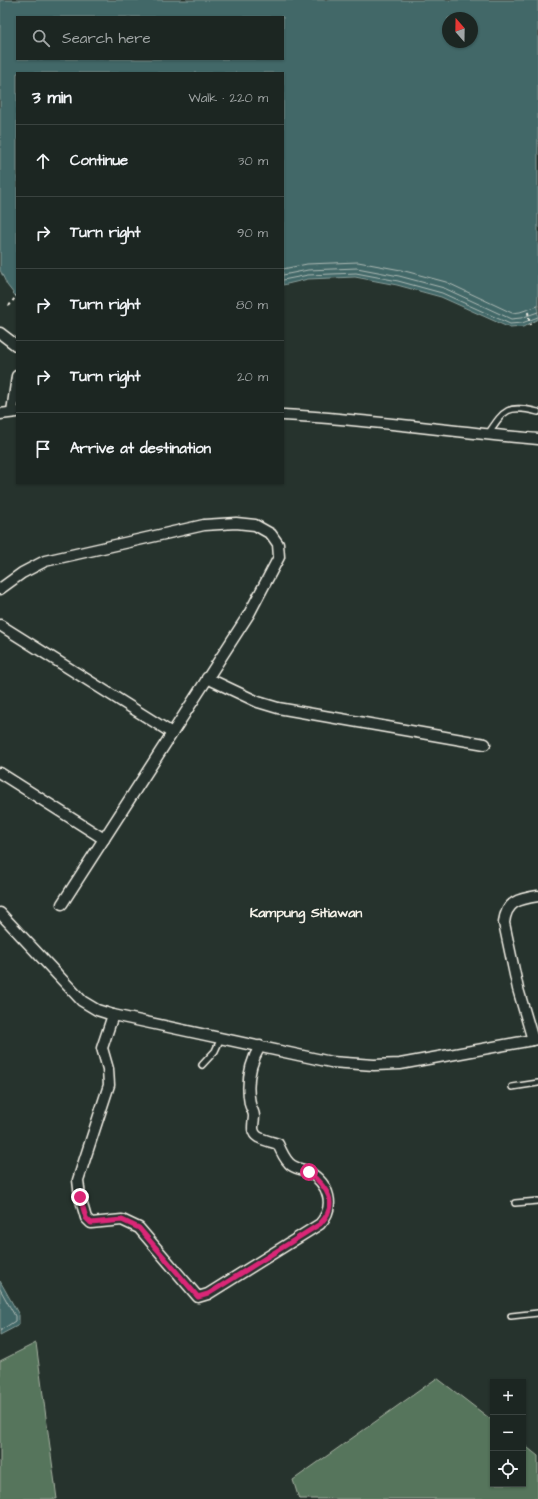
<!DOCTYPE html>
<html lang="en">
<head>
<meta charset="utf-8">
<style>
	:root { --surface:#1c2622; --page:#252e2a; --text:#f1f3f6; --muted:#a0a5a5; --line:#3a4340 }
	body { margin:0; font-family:"Architects Daughter",sans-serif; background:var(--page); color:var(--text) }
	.controls { position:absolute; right:12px; bottom:12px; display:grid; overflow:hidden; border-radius:0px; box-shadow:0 1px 3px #0004 }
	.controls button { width:36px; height:36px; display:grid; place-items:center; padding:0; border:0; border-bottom:1px solid var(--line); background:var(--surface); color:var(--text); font:20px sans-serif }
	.compass { position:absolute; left:442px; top:12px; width:36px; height:36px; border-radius:50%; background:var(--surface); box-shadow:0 1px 3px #0004; rotate:340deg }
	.stop { position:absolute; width:12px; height:12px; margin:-9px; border:3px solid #db2777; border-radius:50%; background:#fff }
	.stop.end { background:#db2777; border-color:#fff; box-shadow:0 1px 4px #0008 }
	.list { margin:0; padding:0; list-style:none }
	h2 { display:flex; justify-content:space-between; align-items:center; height:52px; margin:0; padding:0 16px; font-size:17px }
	h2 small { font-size:13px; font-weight:400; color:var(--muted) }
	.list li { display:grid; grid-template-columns:26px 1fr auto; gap:12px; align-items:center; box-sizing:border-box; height:72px; padding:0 16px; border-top:1px solid var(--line) }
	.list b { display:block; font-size:15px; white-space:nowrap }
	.list em { font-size:13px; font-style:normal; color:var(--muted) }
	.icon { flex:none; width:22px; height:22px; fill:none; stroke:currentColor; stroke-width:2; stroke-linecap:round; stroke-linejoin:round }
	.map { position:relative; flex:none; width:538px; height:1499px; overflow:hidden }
	.search { position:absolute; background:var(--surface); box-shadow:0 1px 3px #0004; left:16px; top:16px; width:268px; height:44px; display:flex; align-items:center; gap:10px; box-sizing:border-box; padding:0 14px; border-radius:0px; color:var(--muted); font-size:15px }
	.panel { position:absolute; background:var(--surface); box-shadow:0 1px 3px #0004; left:16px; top:72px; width:268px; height:412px; border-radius:0px }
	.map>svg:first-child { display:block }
</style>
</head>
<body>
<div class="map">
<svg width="538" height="1499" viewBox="0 0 538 1499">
	<rect width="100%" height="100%" fill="#26332d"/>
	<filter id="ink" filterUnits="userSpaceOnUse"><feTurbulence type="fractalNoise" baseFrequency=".025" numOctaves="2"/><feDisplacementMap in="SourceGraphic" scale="8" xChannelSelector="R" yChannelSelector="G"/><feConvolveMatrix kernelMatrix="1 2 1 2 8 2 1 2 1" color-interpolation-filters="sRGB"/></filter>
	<g filter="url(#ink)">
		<g fill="#57745c" stroke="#a6b2a2">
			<path d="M36,1343L57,1499H0V1361Z"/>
			<path d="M437,1378L493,1421V1484H523V1444L538,1456V1499H299L293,1480Z"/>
		</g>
		<g fill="#436868" stroke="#8a9f9b" fill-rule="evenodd">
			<path d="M0,0H538V319L523,327L510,328L441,297L397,285L355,277L308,279L283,285V73H17V298L7,285L0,270ZM17,17H283V59H17ZM448,18H472V42H448Z"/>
			<path d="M0,1281L19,1315V1325L0,1335Z"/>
		</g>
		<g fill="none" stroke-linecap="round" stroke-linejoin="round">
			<g stroke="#adbab5" stroke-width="1">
				<path d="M283,269L307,264L358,262L401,270L446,282L512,313L520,312L538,306"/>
				<path d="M283,275L308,270L357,268L399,276L444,288L511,319L521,318L538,312"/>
				<path d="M283,280L308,275L356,273L398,281L442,293L510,324L522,323L538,317"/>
				<path d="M0,1289L15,1316V1321L0,1331"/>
			</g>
			<g stroke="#f4f1e8" stroke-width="8">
				<g id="lane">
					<path d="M488,434C504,410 507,404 538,412"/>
					<path d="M202,1065L215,1051L221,1038"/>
					<path d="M512,1087L538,1083"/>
					<path d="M515,1203L538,1201"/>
					<path d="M511,1316L538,1313"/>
				</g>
			</g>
			<g stroke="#f4f1e8" stroke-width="13">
				<g id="street">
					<path d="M0,333L17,346"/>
					<path d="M12,412L17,376"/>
					<path d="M0,414L17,412"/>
					<path d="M283,415C368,419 453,432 538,439"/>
					<path d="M0,589L22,573L45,561L204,525L236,523L255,525L271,534L278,544L279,557L249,614L62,904"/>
					<path d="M0,625L172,733"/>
					<path d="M207,678L258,702L278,708L485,744"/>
					<path d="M0,773L104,839"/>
					<path d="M0,913L82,1001L97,1010L113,1015L331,1062L374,1065L400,1064L538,1039"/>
					<path d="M113,1015L102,1048L108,1069L109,1085L78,1180L80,1197L86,1218L91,1223L122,1220L139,1228L198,1297L208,1294L320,1224C336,1206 329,1184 309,1172C303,1169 294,1169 289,1163C284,1158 281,1151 278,1144C272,1142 263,1140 258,1137C250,1132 254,1123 254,1116C254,1112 251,1108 250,1104C246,1083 249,1065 260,1046"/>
					<path d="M533,1040L518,989L504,923C506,901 519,899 538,896"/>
				</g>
			</g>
			<g stroke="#f4f1e8" stroke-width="2" stroke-dasharray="3 3" stroke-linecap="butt">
				<path d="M9,306L17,295"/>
				<path d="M528,312L530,325"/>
			</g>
			<use href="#lane" stroke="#26332d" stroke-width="5"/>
			<use href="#street" stroke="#26332d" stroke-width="10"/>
		</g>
	</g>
	<g fill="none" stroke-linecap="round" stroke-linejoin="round" filter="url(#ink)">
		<path stroke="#db2777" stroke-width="5" d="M80,1197L86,1218L91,1223L122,1220L139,1228L198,1297L208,1294L320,1224C340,1203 327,1188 309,1172"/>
	</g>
	<g text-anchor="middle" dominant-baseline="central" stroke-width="3" stroke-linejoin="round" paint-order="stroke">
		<g font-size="14" font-weight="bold" fill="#f4f1e8" stroke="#26332d">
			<text x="306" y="913">Kampung Sitiawan</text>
		</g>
	</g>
</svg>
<div class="controls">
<button>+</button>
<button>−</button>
<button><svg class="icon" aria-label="locate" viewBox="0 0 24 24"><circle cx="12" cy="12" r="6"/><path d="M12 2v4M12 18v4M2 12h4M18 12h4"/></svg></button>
</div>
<svg class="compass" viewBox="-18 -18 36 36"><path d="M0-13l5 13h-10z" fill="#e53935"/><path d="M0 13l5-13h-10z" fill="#a0a5a5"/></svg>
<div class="stop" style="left:309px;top:1172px"></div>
<div class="stop end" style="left:80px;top:1197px"></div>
<div class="search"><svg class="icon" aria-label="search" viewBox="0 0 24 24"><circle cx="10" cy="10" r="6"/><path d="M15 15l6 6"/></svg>Search here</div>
<section class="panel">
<h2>3 min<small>Walk · 220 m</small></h2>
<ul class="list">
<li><svg class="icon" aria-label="ahead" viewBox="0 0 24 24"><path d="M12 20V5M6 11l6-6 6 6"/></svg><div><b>Continue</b></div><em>30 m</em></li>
<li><svg class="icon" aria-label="right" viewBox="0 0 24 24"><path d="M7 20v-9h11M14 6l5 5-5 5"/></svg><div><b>Turn right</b></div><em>90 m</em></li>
<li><svg class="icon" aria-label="right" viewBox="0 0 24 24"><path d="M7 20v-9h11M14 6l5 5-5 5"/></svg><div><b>Turn right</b></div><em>80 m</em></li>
<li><svg class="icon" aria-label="right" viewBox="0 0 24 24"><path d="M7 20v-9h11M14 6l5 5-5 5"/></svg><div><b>Turn right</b></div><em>20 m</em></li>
<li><svg class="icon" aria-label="arrive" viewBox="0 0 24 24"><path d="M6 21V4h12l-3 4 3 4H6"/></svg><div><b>Arrive at destination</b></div></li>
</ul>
</section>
</div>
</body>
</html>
